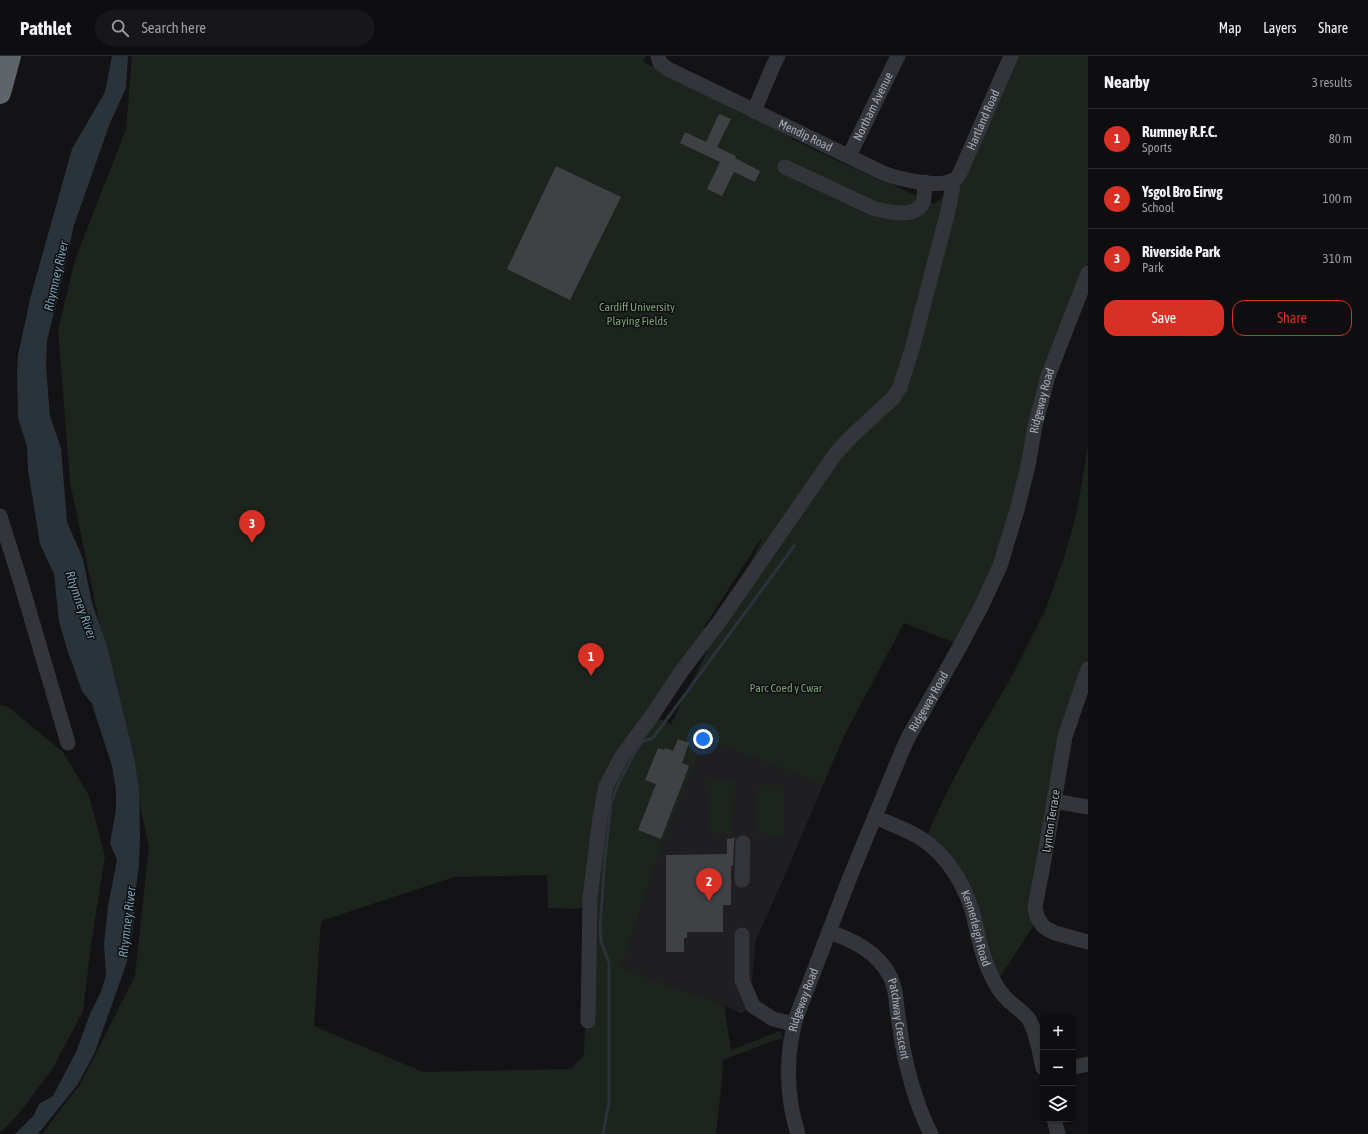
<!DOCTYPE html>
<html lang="en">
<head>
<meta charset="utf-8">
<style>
	:root { --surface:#0e0e10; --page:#171719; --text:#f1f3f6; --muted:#9b9c9f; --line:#2e2e30; --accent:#d93025 }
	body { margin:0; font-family:"Asap Condensed",sans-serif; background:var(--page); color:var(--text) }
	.controls { position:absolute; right:12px; bottom:12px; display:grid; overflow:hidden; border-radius:8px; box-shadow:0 1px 3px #0004 }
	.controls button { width:36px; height:36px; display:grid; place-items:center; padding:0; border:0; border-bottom:1px solid var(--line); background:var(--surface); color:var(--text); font:20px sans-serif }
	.you { position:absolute; left:703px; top:683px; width:14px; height:14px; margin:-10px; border:3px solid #fff; border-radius:50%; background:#1a73e8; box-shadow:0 0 0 6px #1a73e833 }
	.badge { display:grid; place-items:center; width:26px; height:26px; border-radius:50%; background:var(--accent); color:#fff; font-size:13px; font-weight:700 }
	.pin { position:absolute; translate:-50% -33px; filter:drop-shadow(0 1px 2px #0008) }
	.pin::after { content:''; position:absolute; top:21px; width:14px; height:12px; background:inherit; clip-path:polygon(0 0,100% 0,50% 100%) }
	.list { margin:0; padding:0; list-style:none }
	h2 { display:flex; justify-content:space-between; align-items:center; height:52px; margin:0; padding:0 16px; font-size:17px }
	h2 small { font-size:13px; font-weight:400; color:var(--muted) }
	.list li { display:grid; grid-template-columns:26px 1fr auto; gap:12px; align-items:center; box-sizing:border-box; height:60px; padding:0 16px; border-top:1px solid var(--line) }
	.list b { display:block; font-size:15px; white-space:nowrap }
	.list p { margin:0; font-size:13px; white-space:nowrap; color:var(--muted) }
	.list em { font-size:13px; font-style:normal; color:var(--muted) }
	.actions { display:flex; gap:8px; padding:12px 16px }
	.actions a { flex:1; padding:9px 0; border:1px solid var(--accent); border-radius:12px; text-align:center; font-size:14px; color:var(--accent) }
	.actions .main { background:var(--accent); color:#fff }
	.icon { flex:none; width:22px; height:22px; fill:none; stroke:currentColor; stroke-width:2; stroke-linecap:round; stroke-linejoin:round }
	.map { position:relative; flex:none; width:1088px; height:1078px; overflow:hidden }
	header { display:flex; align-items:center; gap:24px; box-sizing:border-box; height:56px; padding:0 20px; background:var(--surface); border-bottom:1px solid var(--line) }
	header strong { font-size:19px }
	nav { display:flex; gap:22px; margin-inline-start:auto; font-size:14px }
	.search { width:280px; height:36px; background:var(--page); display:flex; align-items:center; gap:10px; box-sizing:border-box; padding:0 14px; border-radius:22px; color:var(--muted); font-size:15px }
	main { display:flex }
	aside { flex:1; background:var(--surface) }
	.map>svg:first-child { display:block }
</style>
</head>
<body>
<header>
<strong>Pathlet</strong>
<div class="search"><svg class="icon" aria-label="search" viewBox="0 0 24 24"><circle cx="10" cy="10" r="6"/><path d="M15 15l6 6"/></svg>Search here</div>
<nav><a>Map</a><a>Layers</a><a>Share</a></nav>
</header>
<main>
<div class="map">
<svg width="1088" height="1078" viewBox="0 0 1088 1078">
	<rect width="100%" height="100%" fill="#131315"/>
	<path fill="#1f1f22" d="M705,683L823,729L785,819L756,884L749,950L742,958L724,949L622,912L662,791Z"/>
	<g fill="#1d241d" fill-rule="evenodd">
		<path d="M132,0H646L643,6L787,78L792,83L881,125L889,127L934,148L962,126L1014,0H1088V206L1044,318L996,507L958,588L904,567L844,680L823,729L705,683L662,791L622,912L724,949L731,994L780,975L783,982L773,985L723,1004L722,1023L716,1078H42L81,1027L135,920L149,790L110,618L70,426L58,273L75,204L126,73ZM761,483H762L715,578L704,571ZM714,581L671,668L657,662ZM617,695L594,843L586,939L584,999L571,1013L423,1016L314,970L321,865L454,821L547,819L548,852L578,853L583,850Z"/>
		<path d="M1088,390V603L1068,657L1036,866L1000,921L995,912L977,858L926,781L942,746L971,690L1012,620L1045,555L1064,502L1077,455Z"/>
		<path d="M0,649L7,650L63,696L89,740L105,800L91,889L83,955L53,1012L20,1056L0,1077Z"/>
		<path d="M711,722L736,724L732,778L707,776Z"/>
		<path d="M758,729H784V779L758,778Z"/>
	</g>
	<path fill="#293339" d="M112,0H128L126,32L110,67L74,169L56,249L47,284L46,311L50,360L61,392L67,466L83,503L92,547L107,590L134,701L139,734L140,783L139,808L135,841L134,865L128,903L95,996L78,1028L38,1078H15L34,1059L39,1048L53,1040L76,996L90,958L101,936L106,919L104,889L108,850L117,804L110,787L116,753V734L112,710L92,648L82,635L68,596L59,566L54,518L40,488L28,414L27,390L18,362L17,317L18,299L31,239L72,93L105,36Z"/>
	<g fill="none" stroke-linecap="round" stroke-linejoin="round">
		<path stroke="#293339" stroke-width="3" d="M603,1078L609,1046V907L601,885L600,871L605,800L611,747L619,726L634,698L643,685L651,683L656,678L794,490"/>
	</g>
	<g fill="#3f4145">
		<path d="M719,58L731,63L717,91L736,100L735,102L760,115L755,126L734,116L722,140L707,133L720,106L680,87L685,76L706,86Z"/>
		<path d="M556,110L621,141L570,244L507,213Z"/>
		<path d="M678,683L689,687L682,707L689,710L661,783L638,774L656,728L645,724L658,692L664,694L665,692L673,695Z"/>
		<path d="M735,782L734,787L733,810H731V849H723V876H687V882H684V896H666V799L727,798V783Z"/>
	</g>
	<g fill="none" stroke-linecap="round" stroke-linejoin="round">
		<g stroke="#34353a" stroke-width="15">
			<path id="s1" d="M658,0L660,7L668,13L883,117C899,123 936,132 951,125C955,124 958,121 960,117L1011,0"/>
			<path d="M754,55L773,10L778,0"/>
			<path id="s2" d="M849,100L898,0"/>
			<path d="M785,111L875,153C889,156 916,163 923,146C925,141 924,132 925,126"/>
			<path d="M0,460L20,524L68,687"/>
			<path d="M1088,613L1065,681L1044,804L1035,851L1037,861L1043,870L1047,873L1055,877L1088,886"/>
			<path d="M1054,745L1088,751"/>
			<path id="s3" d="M875,761C890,768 907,773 922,783C946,799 963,826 972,854C978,876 981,900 992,921C996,930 1002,939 1010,946C1016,951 1023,956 1028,962C1037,976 1039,996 1043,1012"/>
			<path d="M742,824L743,787"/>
			<path id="s4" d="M829,876C857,885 886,901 894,931C896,938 896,945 897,952C899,967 901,982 904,997C910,1025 918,1053 931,1078"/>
			<path d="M742,879V924L753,950L773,963L794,968"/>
			<path d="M588,965L590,842L600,762L606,730L622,700L651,661L681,616L719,566L836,397L852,380L893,342L900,331L912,293L948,155L952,135L953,125"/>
			<path d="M1073,1011L1088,1008"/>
			<path d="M1054,1063L1058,1078"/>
			<path id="s5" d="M798,1078C786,1041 785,997 797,959L850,821L902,695L909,680L958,594L981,551L1000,510L1017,454L1028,410L1035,370L1048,320L1088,217"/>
		</g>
		<path stroke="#5f646b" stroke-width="22" d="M0,37L10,0"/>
	</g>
	<g text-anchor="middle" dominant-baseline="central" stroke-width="3" stroke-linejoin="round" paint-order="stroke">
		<g font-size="12" fill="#a4abb5" stroke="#0e0e0f">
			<text stroke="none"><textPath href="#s2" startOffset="55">Northam Avenue</textPath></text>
			<text stroke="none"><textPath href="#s1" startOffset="396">Hartland Road</textPath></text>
			<text stroke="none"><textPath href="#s1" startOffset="170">Mendip Road</textPath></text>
			<text stroke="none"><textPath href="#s5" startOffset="785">Ridgeway Road</textPath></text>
			<text stroke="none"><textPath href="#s5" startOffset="461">Ridgeway Road</textPath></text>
			<text transform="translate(1051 765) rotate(-81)">Lynton Terrace</text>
			<text stroke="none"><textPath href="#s3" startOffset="159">Kennerleigh Road</textPath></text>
			<text stroke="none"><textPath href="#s5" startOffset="137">Ridgeway Road</textPath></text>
			<text stroke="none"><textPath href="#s4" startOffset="121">Patchway Crescent</textPath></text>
		</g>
		<g font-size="12" fill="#7ba17a" stroke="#0e0e0f">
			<text x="637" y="251">Cardiff University<tspan x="637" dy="14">Playing Fields</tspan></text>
			<text x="786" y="632">Parc Coed y Cwar</text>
		</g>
		<g font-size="13" font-style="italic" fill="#799db2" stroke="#0e0e0f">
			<text transform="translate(56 220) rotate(-77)">Rhymney River</text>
			<text transform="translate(81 549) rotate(71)">Rhymney River</text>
			<text transform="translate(127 866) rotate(-83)">Rhymney River</text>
		</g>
	</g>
</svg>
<div class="controls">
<button>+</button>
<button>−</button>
<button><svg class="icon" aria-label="layers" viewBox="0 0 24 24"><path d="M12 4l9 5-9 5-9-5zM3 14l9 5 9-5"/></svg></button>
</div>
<div class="you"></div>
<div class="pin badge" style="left:591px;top:620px">1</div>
<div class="pin badge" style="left:709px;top:845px">2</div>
<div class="pin badge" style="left:252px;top:487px">3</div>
</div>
<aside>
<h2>Nearby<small>3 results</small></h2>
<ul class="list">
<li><span class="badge">1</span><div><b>Rumney R.F.C.</b><p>Sports</p></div><em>80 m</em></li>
<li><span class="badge">2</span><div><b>Ysgol Bro Eirwg</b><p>School</p></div><em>100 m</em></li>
<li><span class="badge">3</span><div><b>Riverside Park</b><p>Park</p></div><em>310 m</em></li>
</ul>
<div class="actions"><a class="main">Save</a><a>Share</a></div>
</aside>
</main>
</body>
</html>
